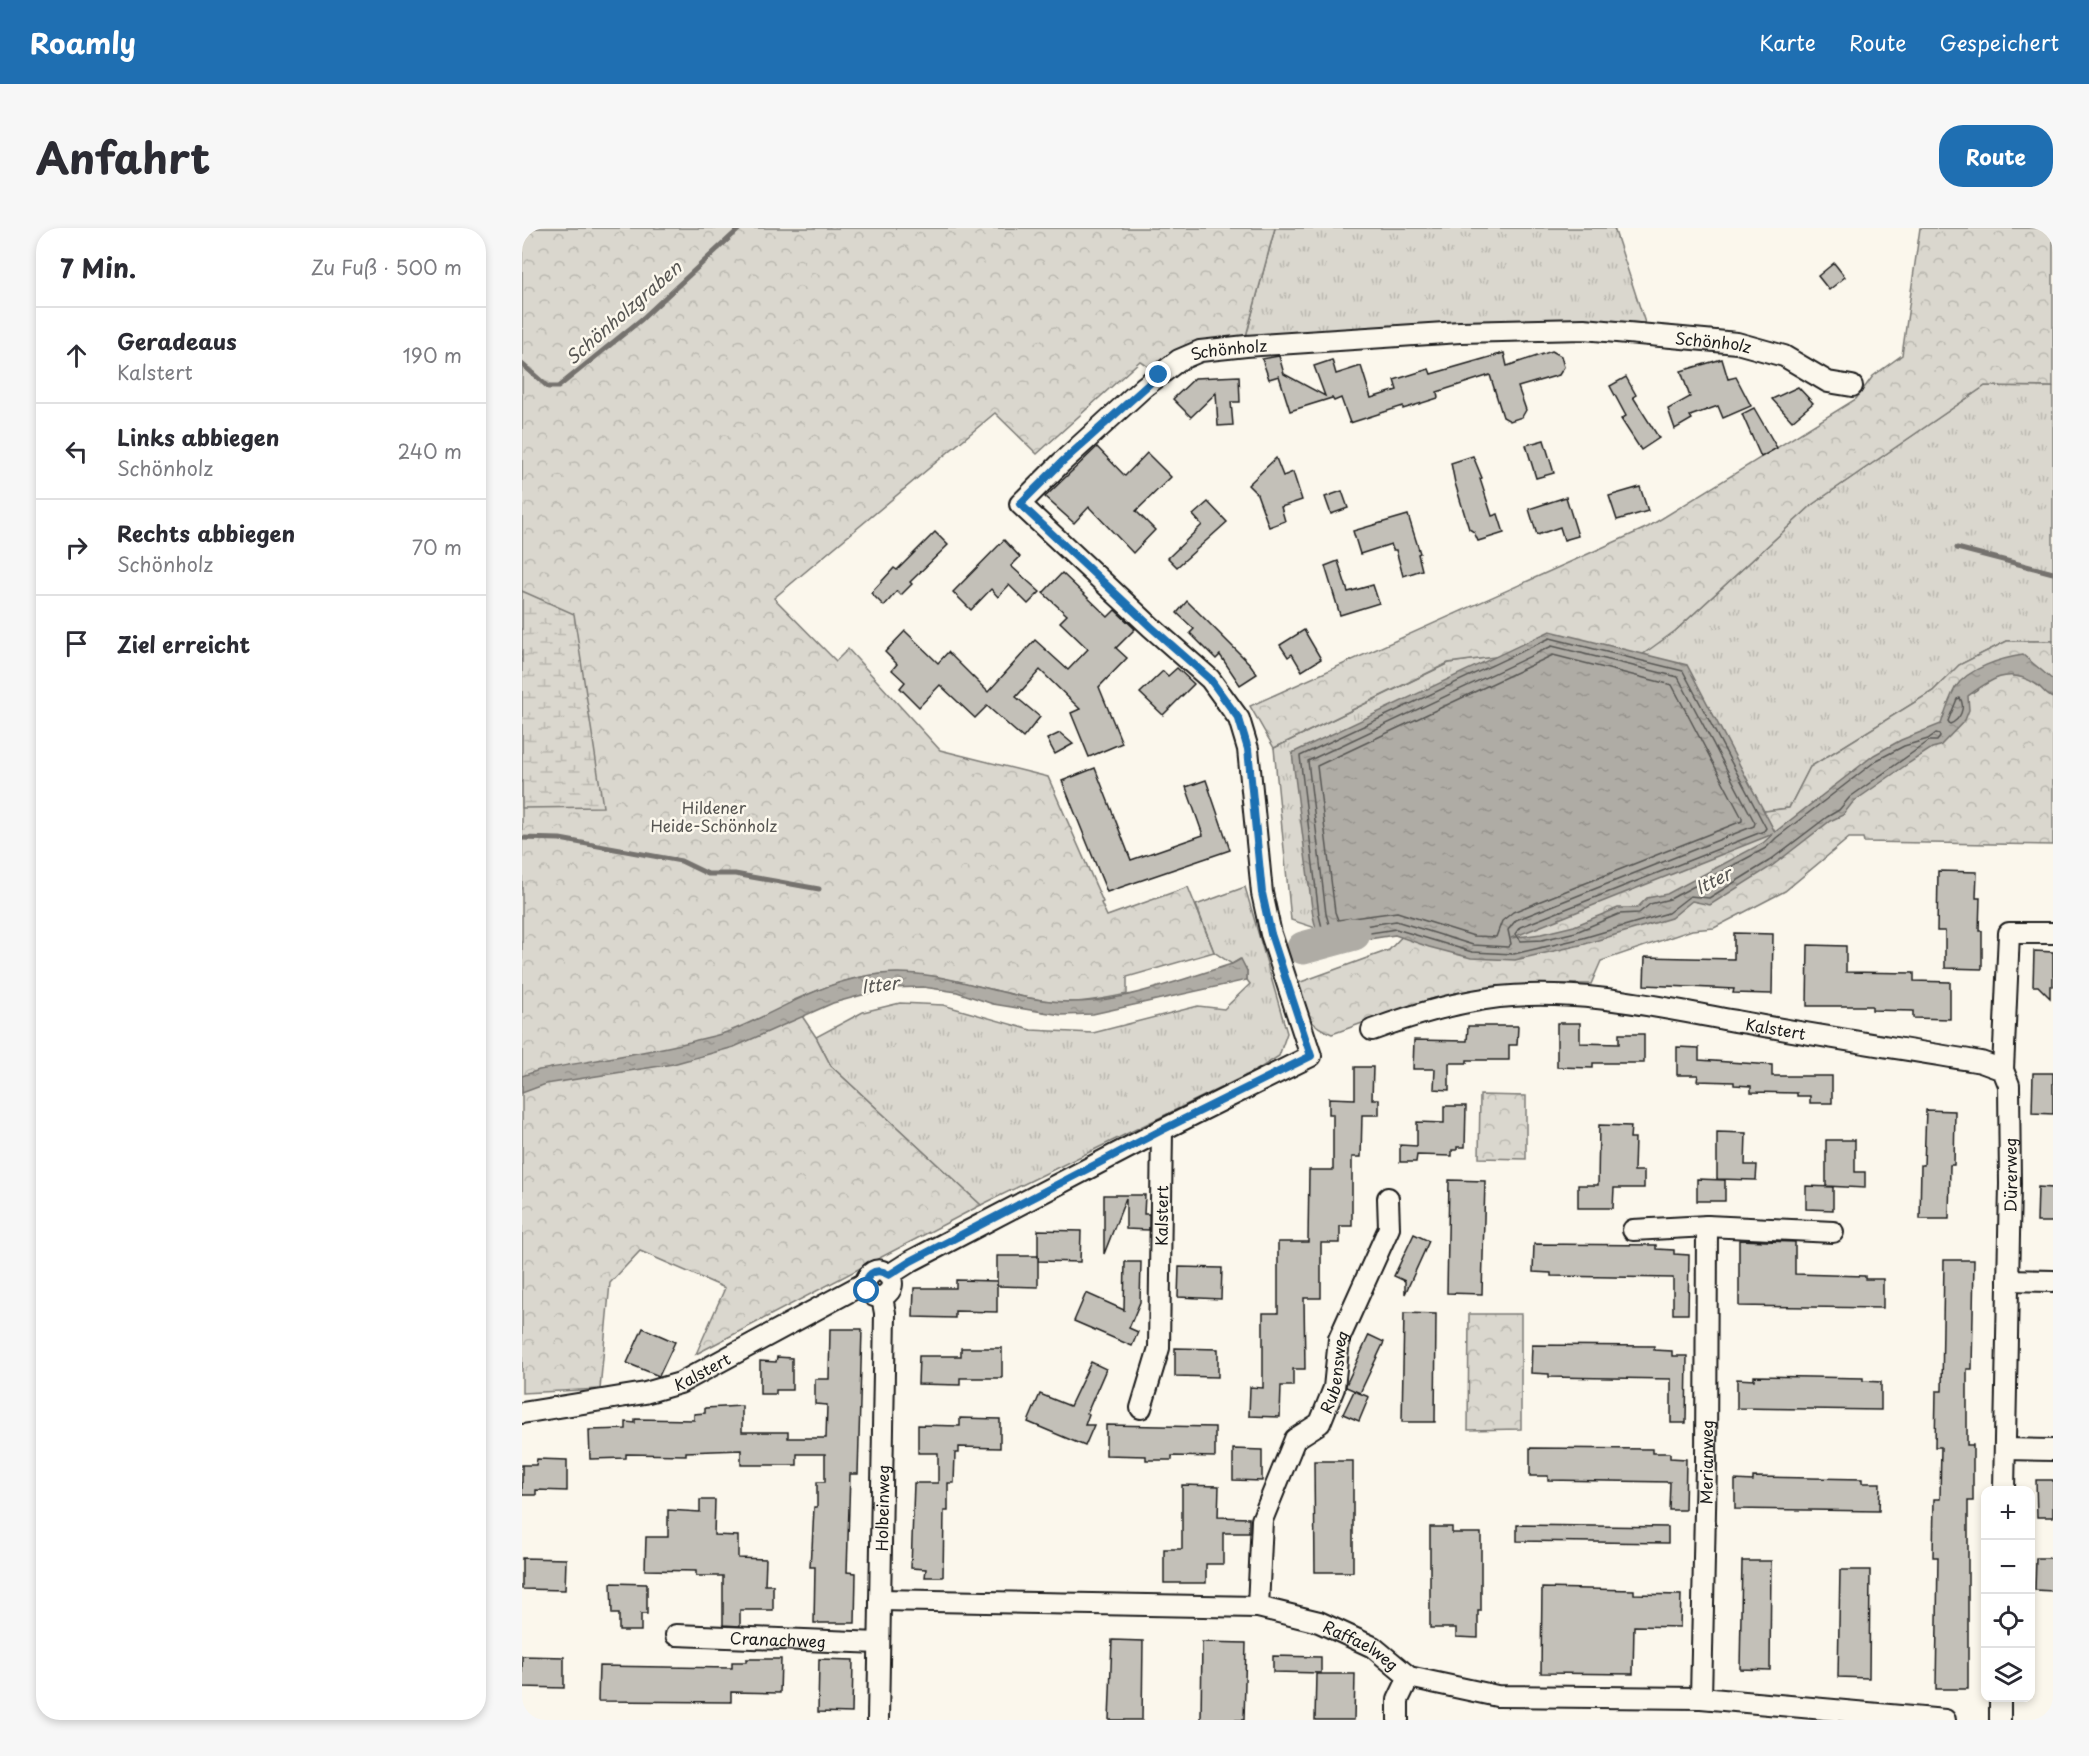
<!DOCTYPE html>
<html lang="de">
<head>
<meta charset="utf-8">
<style>
	:root { --surface:#fff; --page:#f7f7f7; --text:#2b2b33; --muted:#7c7c81; --line:#e1e1e2; --accent:#1f6fb2 }
	body { margin:0; font-family:"Playpen Sans",sans-serif; background:var(--page); color:var(--text) }
	.controls { position:absolute; right:18px; bottom:18px; display:grid; overflow:hidden; border-radius:12px; box-shadow:0 3px 9px #0003 }
	.controls button { width:54px; height:54px; display:grid; place-items:center; padding:0; border:0; border-bottom:2px solid var(--line); background:var(--surface); color:var(--text); font:30px sans-serif }
	.stop { position:absolute; width:18px; height:18px; margin:-14px; border:4px solid #1f6fb2; border-radius:50%; background:#fff }
	.stop.end { background:#1f6fb2; border-color:#fff; box-shadow:0 2px 6px #0008 }
	.list { margin:0; padding:0; list-style:none }
	h2 { display:flex; justify-content:space-between; align-items:center; height:78px; margin:0; padding:0 24px; font-size:26px }
	h2 small { font-size:20px; font-weight:400; color:var(--muted) }
	.list li { display:grid; grid-template-columns:39px 1fr auto; gap:18px; align-items:center; box-sizing:border-box; height:96px; padding:0 24px; border-top:2px solid var(--line) }
	.list b { display:block; font-size:22px; white-space:nowrap }
	.list p { margin:0; font-size:20px; white-space:nowrap; color:var(--muted) }
	.list em { font-size:20px; font-style:normal; color:var(--muted) }
	.icon { flex:none; width:33px; height:33px; fill:none; stroke:currentColor; stroke-width:2; stroke-linecap:round; stroke-linejoin:round }
	.map { position:relative; flex:none; width:1531px; height:1492px; overflow:hidden; border-radius:24px }
	header { display:flex; align-items:center; gap:36px; box-sizing:border-box; height:84px; padding:0 30px; background:var(--accent); color:#fff }
	header strong { font-size:28px }
	nav { display:flex; gap:33px; margin-inline-start:auto; font-size:21px }
	.intro { display:flex; align-items:center; justify-content:space-between; box-sizing:border-box; height:144px; padding:0 36px }
	h1 { margin:0; font-size:42px }
	.button { padding:15px 27px; border-radius:24px; background:var(--accent); color:#fff; font-size:21px; font-weight:700 }
	main { display:flex; gap:36px; padding:0 36px }
	aside { flex:1; background:var(--surface); border-radius:24px; box-shadow:0 3px 9px #0003 }
	.map>svg:first-child { display:block }
</style>
</head>
<body>
<header>
<strong>Roamly</strong>
<nav><a>Karte</a><a>Route</a><a>Gespeichert</a></nav>
</header>
<div class="intro"><h1>Anfahrt</h1><a class="button">Route</a></div>
<main>
<aside>
<h2>7 Min.<small>Zu Fuß · 500 m</small></h2>
<ul class="list">
<li><svg class="icon" aria-label="ahead" viewBox="0 0 24 24"><path d="M12 20V5M6 11l6-6 6 6"/></svg><div><b>Geradeaus</b><p>Kalstert</p></div><em>190 m</em></li>
<li><svg class="icon" aria-label="left" viewBox="0 0 24 24"><path d="M17 20v-9H6M10 6l-5 5 5 5"/></svg><div><b>Links abbiegen</b><p>Schönholz</p></div><em>240 m</em></li>
<li><svg class="icon" aria-label="right" viewBox="0 0 24 24"><path d="M7 20v-9h11M14 6l5 5-5 5"/></svg><div><b>Rechts abbiegen</b><p>Schönholz</p></div><em>70 m</em></li>
<li><svg class="icon" aria-label="arrive" viewBox="0 0 24 24"><path d="M6 21V4h12l-3 4 3 4H6"/></svg><div><b>Ziel erreicht</b></div></li>
</ul>
</aside>
<div class="map">
<svg width="1531" height="1492" viewBox="0 0 1531 1492">
	<defs>
		<pattern id="grass-tufts" width="24" height="20" patternUnits="userSpaceOnUse" patternTransform="scale(1.5)"><rect width="24" height="20" fill="#dad7ce"/><path d="M3 7l-1-3M5 7V3M7 7l1-3M15 17l-1-3M17 17v-4M19 17l1-3" fill="none" stroke="#bab8b0"/></pattern>
		<pattern id="forest-crowns" width="20" height="18" patternUnits="userSpaceOnUse" patternTransform="scale(1.5)"><rect width="20" height="18" fill="#dad7ce"/><path d="M2 6a3 3 0 1 1 6 0M12 15a3 3 0 1 1 6 0" fill="none" stroke="#bab8b0"/></pattern>
		<pattern id="wetland-marsh" width="20" height="14" patternUnits="userSpaceOnUse" patternTransform="scale(1.5)"><rect width="20" height="14" fill="#dad7ce"/><path d="M1 5h8M5 5V1M11 12h8M15 12V8" fill="none" stroke="#bab8b0"/></pattern>
		<pattern id="water-ripples" width="26" height="14" patternUnits="userSpaceOnUse" patternTransform="scale(1.5)"><rect width="26" height="14" fill="#afaca5"/><path d="M2 4q2-2 4 0t4 0M15 11q2-2 4 0t4 0" fill="none" stroke="#96938d"/></pattern>
	</defs>
	<rect width="100%" height="100%" fill="#fbf7ec"/>
	<filter id="ink" filterUnits="userSpaceOnUse"><feTurbulence type="fractalNoise" baseFrequency=".0167" numOctaves="2"/><feDisplacementMap in="SourceGraphic" scale="12" xChannelSelector="R" yChannelSelector="G"/><feConvolveMatrix kernelMatrix="1 2 1 2 8 2 1 2 1" color-interpolation-filters="sRGB"/></filter>
	<g filter="url(#ink)">
		<g fill="url(#grass-tufts)" stroke="#7b7a75" stroke-width="1.5">
			<path d="M753,0H1092L1123,95L1061,92L723,112Z"/>
			<path d="M1463,158L1531,159V413H1485L1437,437L1411,463L1288,539L1267,580L966,618L796,710L791,699L769,692L752,520L927,435L1153,403L1291,276Z"/>
			<path d="M723,659L765,805L757,828L735,842L459,977L309,838L294,809L341,784L378,775L421,777L509,802L571,805L676,778L702,781L728,756L725,752V743L718,731L710,736L692,724L674,677Z"/>
		</g>
		<g fill="url(#forest-crowns)" stroke="#7b7a75" stroke-width="1.5">
			<path d="M0,0H753L723,112L632,143L618,133L515,226L473,185L252,370L314,433L326,421L418,522L526,549L581,674L579,675L585,688L666,659L692,724L605,749V766C577,772 548,777 519,772C467,764 415,742 361,746C330,748 297,761 270,773L294,809L309,838L459,977L174,1126L203,1060L118,1023L88,1055L78,1161L0,1165Z"/>
			<path d="M1398,0H1531V159L1463,158L1291,276L1153,403L1066,466L1018,423L926,435L752,520L728,478L1126,299L1334,171L1351,148L1380,127Z"/>
			<path d="M1485,413H1531V617L1342,614L1341,610H1327L1263,663L1192,700L1170,702L1079,733L1069,756C1016,755 961,756 910,771C876,780 843,795 810,806C782,795 784,783 776,755L867,722L966,618L1267,580L1288,539L1411,463L1437,437Z"/>
			<path d="M958,867L1004,868V931L957,930Z"/>
			<path d="M947,1086H999V1201L946,1202Z"/>
		</g>
		<path fill="url(#wetland-marsh)" stroke="#7b7a75" stroke-width="1.5" d="M0,363L52,386L81,579L0,580Z"/>
		<g fill="url(#water-ripples)" stroke="#74726e" stroke-width="1.5" fill-rule="evenodd">
			<path d="M1028,403L1165,437L1253,604L1352,527L1379,512L1419,496C1423,484 1427,471 1433,460C1446,440 1480,430 1501,427L1531,452V470C1523,467 1520,459 1512,455C1485,439 1468,452 1446,468L1447,482L1443,492L1418,518L1410,520L1387,535L1331,574L1321,587L1308,593L1250,638L1188,677L1170,673L1149,690L1063,716L993,732L949,730L907,719L873,707L821,715L797,721L791,726L786,713L796,709L791,688L770,525ZM1251,606L1241,615L1145,666L1125,670L1115,680H1096L1052,698L1019,706L989,710Z"/>
			<path d="M719,731L725,743V752L571,786L539,787L471,776L435,764L401,759L366,760L311,775L212,819L151,836L24,856L0,865V848L17,842C67,833 118,826 168,814C181,810 195,808 208,803C261,782 299,752 359,746C414,740 467,765 520,772C584,782 650,754 710,736Z"/>
		</g>
		<g fill="none" stroke-linecap="round" stroke-linejoin="round">
			<g stroke="#575653" stroke-width="1.5">
				<path d="M1028,410L1161,443L1244,600L1242,603L998,699L993,706L999,713L1020,712L1054,704L1097,686L1117,685L1128,676L1148,671L1244,620L1254,610L1355,532L1382,518L1406,511L1414,505L1417,506L1418,509L1415,513H1407L1328,569L1317,582L1305,589L1247,633L1187,670L1168,668L1146,685L1061,710L992,726L950,724L874,701L803,712L797,687L778,528Z"/>
				<path d="M1030,418L1156,449L1233,595L1232,598L994,692L986,702L989,716L986,719L951,717L874,693L809,703L804,686L786,533Z"/>
				<path d="M1031,427L1150,457L1220,590V593L991,684L980,693L974,709L952,708L875,684L816,692L813,684L795,538Z"/>
				<path d="M1438,470C1444,480 1438,492 1428,496L1426,493L1435,471Z"/>
			</g>
			<g stroke="#74726e" stroke-width="5">
				<path d="M0,136L26,159H36L120,91L218,0"/>
				<path d="M1435,320L1531,345"/>
				<path d="M0,610L38,611L159,633L186,646H213L297,661"/>
			</g>
			<path stroke="#afaca5" stroke-width="33" d="M781,720L832,706"/>
		</g>
		<g fill="#c3c0b8" stroke="#1c1c1c" stroke-width="1.5">
			<path d="M1312,35L1323,49L1307,62L1296,48Z"/>
			<path d="M1030,123L1039,128L1042,139L1037,147L996,159L1004,182L1000,189L988,193L981,189L968,147L915,164L916,170L881,181V178L828,195L819,170L812,173L810,170L768,183L757,148L747,151L740,131L757,128L762,146L803,168L792,138L810,132L814,146L839,138L849,170L875,162L872,152L907,141L909,146L982,125L985,138Z"/>
			<path d="M1200,131L1206,151L1214,149L1229,178L1201,190L1196,178L1168,188L1170,191L1153,201L1146,181L1168,169L1159,143Z"/>
			<path d="M717,148L718,174H709L711,197L696,198L694,165L669,189L651,171L673,150Z"/>
			<path d="M1104,149L1114,167L1111,169L1137,210L1119,222L1099,191L1104,188L1088,158Z"/>
			<path d="M1276,159L1291,175L1270,193L1250,171Z"/>
			<path d="M1232,180L1255,220L1239,229L1220,186Z"/>
			<path d="M1022,212L1032,245L1014,250L1004,217Z"/>
			<path d="M575,219L603,248L625,225L649,249L614,283L633,302L611,325L567,279L552,295L523,269Z"/>
			<path d="M951,228L960,250L958,251L970,288L976,286L982,305L956,313L952,304L947,301L933,255L929,235Z"/>
			<path d="M754,230L761,248L771,244L780,272L759,279L763,293L747,299L735,266L726,257Z"/>
			<path d="M1118,259L1126,283L1095,292L1087,268Z"/>
			<path d="M820,263L826,280L809,286L803,269Z"/>
			<path d="M1044,269L1056,308L1042,312L1038,299L1015,307L1007,281Z"/>
			<path d="M686,274L705,294L655,339L646,330L680,297L671,287Z"/>
			<path d="M886,287L898,325L896,326L900,342L881,348L874,322H871L869,316L838,326L831,303Z"/>
			<path d="M413,304L426,317L388,354L390,356L379,367L375,363L362,378L349,365L372,340L375,342Z"/>
			<path d="M482,312L498,329L489,338L518,364L506,376L487,357L476,369L469,361L449,382L431,364Z"/>
			<path d="M816,333L826,364L851,357L857,375L818,387L803,338Z"/>
			<path d="M540,345L586,389L593,382L613,401L594,420L605,430L577,459L600,515L567,529L549,485L558,481L518,442L494,469L518,489L501,510L465,478L453,490L418,457L397,479L378,460L383,454L370,442L375,436L363,424L383,403L416,435L426,424L466,464L513,412L546,442L566,421L538,394L545,387L521,365Z"/>
			<path d="M665,373L728,436L735,446L718,457L698,427L694,431L668,405L672,401L655,385Z"/>
			<path d="M782,402L799,431L780,443L770,426L766,429L758,417Z"/>
			<path d="M655,440L672,456L641,487L618,465L641,443L646,448Z"/>
			<path d="M538,505L551,516L533,526L525,511Z"/>
			<path d="M573,540L609,632L681,607L664,559L684,552L708,622L585,664L540,553Z"/>
			<path d="M1416,643L1455,644L1454,670H1458L1457,703H1460V741L1423,740V703H1415Z"/>
			<path d="M1212,705L1251,706L1250,766L1211,765L1212,761L1122,757L1123,729L1212,731Z"/>
			<path d="M1286,717L1324,718V744L1392,745V753L1428,754V791L1391,790V783L1350,782V778H1285Z"/>
			<path d="M1512,723L1531,724V758H1528V770L1516,758H1511Z"/>
			<path d="M1035,795H1058V815L1097,816V806H1122V835H1071V840L1035,839Z"/>
			<path d="M946,798H996L995,817H987V832H945V835H927V862L912,861L913,841H891L892,812L945,813Z"/>
			<path d="M1155,819L1177,820V832L1250,837V848H1310V875H1288V868H1275V865L1229,864V858L1212,857V854L1175,853L1176,847H1155Z"/>
			<path d="M833,839H851L850,871H857V887H840L839,929H830V998H818V1015H799V1070H782L783,1141H771V1158H759L758,1189L727,1188L728,1159L741,1160V1085H756V1014H786L787,942H811V886H807V870L833,871Z"/>
			<path d="M1511,845H1531V886L1510,885Z"/>
			<path d="M922,878H944L943,919H935V922H930V928L895,927L894,934H878V917L895,918V894L922,895Z"/>
			<path d="M1404,882L1433,883L1432,937H1428L1427,991H1398L1399,937H1402Z"/>
			<path d="M1077,897L1109,898L1108,910H1113L1112,943H1122V960H1092L1091,980H1056V957H1076Z"/>
			<path d="M1195,904L1224,905L1223,937H1235L1234,952L1195,951Z"/>
			<path d="M1304,912H1333V944H1343V960L1304,958Z"/>
			<path d="M1175,951L1203,952V973H1175Z"/>
			<path d="M927,952L963,953L960,1066L925,1065Z"/>
			<path d="M1284,958L1311,959V982L1284,981Z"/>
			<path d="M1516,959L1531,960V994H1515Z"/>
			<path d="M582,967H623L622,986H627V1002L604,1001V970L582,1026Z"/>
			<path d="M516,1002L559,1003L558,1034L516,1033Z"/>
			<path d="M892,1006L907,1013L883,1066V1053L872,1048Z"/>
			<path d="M1217,1012L1273,1014V1046L1343,1048V1051H1361V1080L1217,1078Z"/>
			<path d="M1012,1016L1134,1017V1021L1152,1022V1026L1167,1027L1166,1086H1151V1050L1029,1048V1045L1011,1044Z"/>
			<path d="M475,1028H516V1059L475,1058Z"/>
			<path d="M1422,1032H1452L1450,1141H1445V1217H1451V1273H1446V1461H1414L1416,1329H1411L1412,1271H1418L1419,1219H1413L1414,1163H1420Z"/>
			<path d="M603,1034H619L618,1074L607,1100L616,1104L610,1118L552,1093L564,1065L602,1082Z"/>
			<path d="M657,1039L700,1040L699,1071L656,1069Z"/>
			<path d="M434,1052L475,1053V1084L433,1083V1090L391,1089L392,1060H434Z"/>
			<path d="M882,1085L914,1086L913,1194H880Z"/>
			<path d="M121,1100L153,1114L137,1148L105,1135Z"/>
			<path d="M308,1101H340L336,1246H328L325,1344L334,1345L333,1395H292L293,1339H288L289,1321H290L292,1279H295V1254H303V1226H275V1237H219V1222L164,1224V1227L104,1226V1230L68,1231L67,1202L104,1201V1194L113,1195V1191L172,1192V1186L183,1185V1180L220,1178V1204H266V1210H304L305,1177L293,1176V1151H307Z"/>
			<path d="M847,1107L862,1114L838,1165L824,1159V1157Z"/>
			<path d="M1010,1117L1132,1118V1122L1150,1123V1128H1165L1164,1195H1149V1151L1027,1149V1146L1009,1145Z"/>
			<path d="M439,1120H480V1150H438V1157L396,1156L397,1128H439Z"/>
			<path d="M653,1120L696,1121V1149L653,1148Z"/>
			<path d="M255,1129L270,1130V1162H254V1166H238V1133L254,1134Z"/>
			<path d="M569,1134L584,1141L565,1185L567,1186L563,1197H572L563,1218L506,1194L518,1166L548,1178Z"/>
			<path d="M1232,1148L1341,1150V1153L1359,1154V1182L1215,1180V1151L1232,1152Z"/>
			<path d="M832,1163L847,1169L837,1193L821,1186Z"/>
			<path d="M438,1190L478,1191V1220L437,1219V1225H433L432,1255H426V1283H422L421,1349H403L404,1341L389,1340L392,1255H416V1225H396V1197L438,1198Z"/>
			<path d="M584,1197L693,1199V1229L650,1228V1232H624V1228L584,1227Z"/>
			<path d="M1008,1220L1130,1221V1225H1148V1230L1164,1231L1163,1282H1147L1148,1254L1026,1252V1248H1008Z"/>
			<path d="M711,1221L740,1222V1253L711,1252Z"/>
			<path d="M15,1231L45,1232V1263L14,1262V1267H0V1237H14Z"/>
			<path d="M792,1233H831V1344H793Z"/>
			<path d="M1231,1249L1340,1251V1255H1358L1357,1283L1213,1281V1252L1231,1253Z"/>
			<path d="M1514,1252H1531V1289H1515Z"/>
			<path d="M660,1257L697,1258L696,1289L727,1290V1305H701V1336H684V1355H642V1321H660Z"/>
			<path d="M178,1272H193L192,1307L216,1308V1330L244,1331L243,1357H251V1382H218V1398L201,1397V1348H174V1343L123,1342L124,1309H146V1282L178,1284Z"/>
			<path d="M995,1297L1146,1299V1315L995,1313Z"/>
			<path d="M908,1299H930V1305H959V1383H956V1410L934,1409V1400H908Z"/>
			<path d="M0,1330L44,1331L43,1362L0,1361Z"/>
			<path d="M1514,1330H1531V1363L1513,1362Z"/>
			<path d="M1220,1333H1249L1248,1442L1218,1441Z"/>
			<path d="M1318,1342H1348L1347,1450L1316,1449Z"/>
			<path d="M89,1355L125,1356V1386H119V1403H97V1386H90Z"/>
			<path d="M1020,1360L1112,1362V1366L1159,1367L1158,1399L1112,1398L1111,1446L1019,1445Z"/>
			<path d="M590,1412L621,1413L620,1492H587Z"/>
			<path d="M680,1414L724,1415L722,1492H679Z"/>
			<path d="M0,1428L42,1429V1460L0,1459Z"/>
			<path d="M751,1428L799,1429V1445L751,1444Z"/>
			<path d="M224,1431H259L258,1465L209,1464V1474L76,1473L77,1438L210,1440V1434H224Z"/>
			<path d="M297,1431L331,1432L330,1485L296,1484Z"/>
			<path d="M794,1446H833L832,1492H793Z"/>
		</g>
		<g fill="none" stroke-linecap="round" stroke-linejoin="round">
			<g stroke="#1c1c1c" stroke-width="24">
				<g id="minor">
					<path id="s1" d="M850,802C891,787 933,774 977,769C1060,760 1144,781 1225,795C1303,809 1381,821 1459,834L1481,842"/>
					<path d="M1111,1002L1185,998L1311,1004"/>
					<path id="s2" d="M367,1047L389,1033L640,902L789,828L749,706L740,665L726,521L717,491L688,451L629,399L498,276L540,234L622,159L657,132L678,123L724,118L938,104L1062,101L1215,115L1262,128L1306,154L1330,158"/>
					<path d="M1486,1052L1531,1053"/>
					<path id="s3" d="M619,1180L637,1120L640,902"/>
					<path id="s4" d="M0,1185L123,1165L158,1155L343,1055C346,1046 355,1037 365,1046C382,1061 350,1084 343,1055"/>
					<path d="M1483,1221L1531,1222"/>
					<path id="s5" d="M1482,1262L1488,956L1487,857L1481,842L1487,705H1531"/>
					<path id="s6" d="M358,1372L736,1379L797,1394L851,1419L887,1449L975,1468L1179,1470L1423,1492"/>
					<path id="s7" d="M736,1379L740,1292L773,1211L798,1195L812,1160L817,1111L867,1000L866,970"/>
					<path id="s8" d="M154,1407L357,1415"/>
					<path id="s9" d="M1179,1470L1184,1236L1185,998"/>
					<path id="s10" d="M356,1492L363,1085L360,1069"/>
					<path d="M876,1492V1472L887,1449"/>
					<path d="M1478,1492V1470"/>
				</g>
			</g>
			<use href="#minor" stroke="#fbf7ec" stroke-width="20"/>
		</g>
	</g>
	<g fill="none" stroke-linecap="round" stroke-linejoin="round" filter="url(#ink)">
		<path stroke="#1f6fb2" stroke-width="8" d="M345,1063C341,1047 353,1038 367,1047L389,1033L640,902L789,828L749,706L740,665L726,521L717,491L688,451L629,399L498,276L540,234L637,147"/>
	</g>
	<g text-anchor="middle" dominant-baseline="central" stroke-width="5" stroke-linejoin="round" paint-order="stroke">
		<g font-size="16" fill="#1c1c1c" stroke="#fbf7ec">
			<text stroke="none"><textPath href="#s2" startOffset="1882">Schönholz</textPath></text>
			<text stroke="none"><textPath href="#s2" startOffset="1396">Schönholz</textPath></text>
			<text stroke="none"><textPath href="#s1" startOffset="411">Kalstert</textPath></text>
			<text stroke="none"><textPath href="#s5" startOffset="315">Dürerweg</textPath></text>
			<text stroke="none"><textPath href="#s3" startOffset="195">Kalstert</textPath></text>
			<text stroke="none"><textPath href="#s4" startOffset="186">Kalstert</textPath></text>
			<text stroke="none"><textPath href="#s7" startOffset="258">Rubensweg</textPath></text>
			<text stroke="none"><textPath href="#s9" startOffset="236">Merianweg</textPath></text>
			<text stroke="none"><textPath href="#s10" startOffset="212">Holbeinweg</textPath></text>
			<text stroke="none"><textPath href="#s8" startOffset="102">Cranachweg</textPath></text>
			<text stroke="none"><textPath href="#s6" startOffset="489">Raffaelweg</textPath></text>
		</g>
		<g font-size="16" fill="#555451" stroke="#fbf7ec">
			<text x="192" y="579">Hildener<tspan x="192" dy="18">Heide-Schönholz</tspan></text>
		</g>
		<g font-size="18" font-style="italic" fill="#575653" stroke="#fbf7ec">
			<text transform="translate(101 84) rotate(-41)">Schönholzgraben</text>
			<text transform="translate(1191 652) rotate(-27)">Itter</text>
			<text transform="translate(358 756) rotate(-7)">Itter</text>
		</g>
	</g>
</svg>
<div class="controls">
<button>+</button>
<button>−</button>
<button><svg class="icon" aria-label="locate" viewBox="0 0 24 24"><circle cx="12" cy="12" r="6"/><path d="M12 2v4M12 18v4M2 12h4M18 12h4"/></svg></button>
<button><svg class="icon" aria-label="layers" viewBox="0 0 24 24"><path d="M12 4l9 5-9 5-9-5zM3 14l9 5 9-5"/></svg></button>
</div>
<div class="stop" style="left:345px;top:1063px"></div>
<div class="stop end" style="left:637px;top:147px"></div>
</div>
</main>
</body>
</html>
